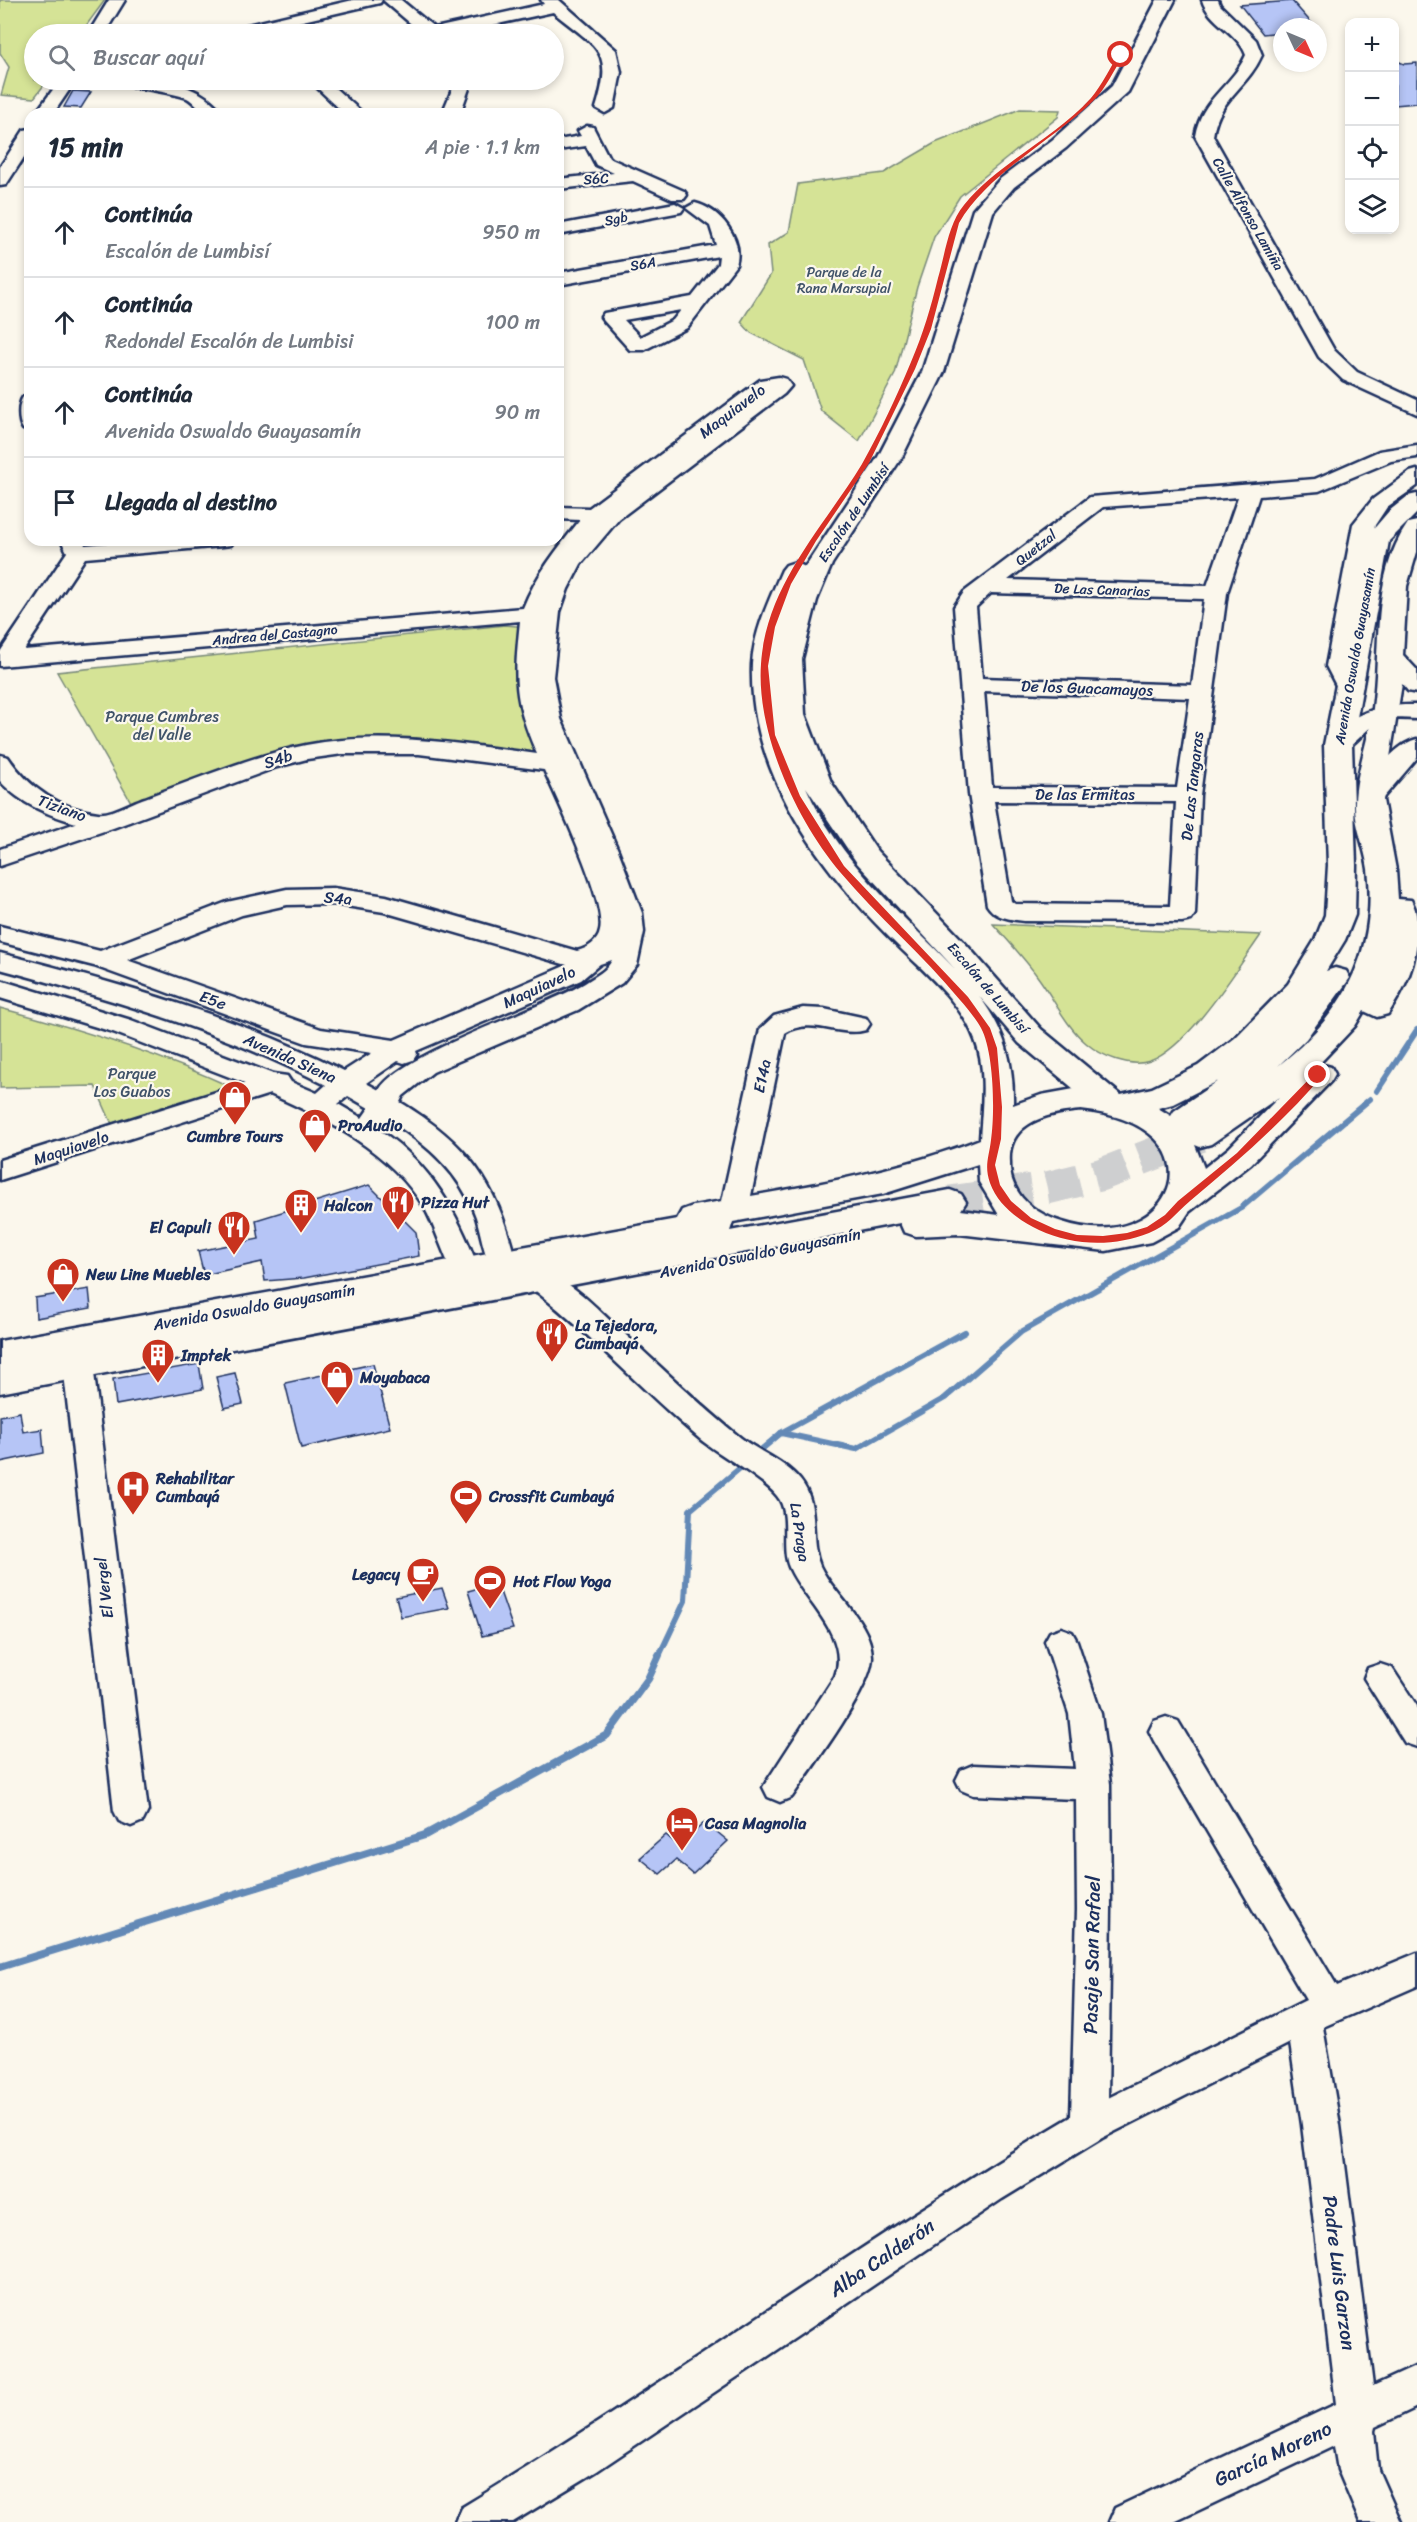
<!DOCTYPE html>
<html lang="es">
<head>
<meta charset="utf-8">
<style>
	:root { --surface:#fff; --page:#f2f2f3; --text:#1f2937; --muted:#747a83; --line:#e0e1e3 }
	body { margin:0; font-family:Sriracha,sans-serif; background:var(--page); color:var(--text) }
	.controls { position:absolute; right:18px; top:18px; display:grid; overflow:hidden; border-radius:12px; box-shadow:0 3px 9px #0003 }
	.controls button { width:54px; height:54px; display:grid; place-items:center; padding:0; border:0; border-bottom:2px solid var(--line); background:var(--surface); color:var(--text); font:30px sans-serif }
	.compass { position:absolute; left:1273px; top:18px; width:54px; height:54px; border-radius:50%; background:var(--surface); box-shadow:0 3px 9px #0003; rotate:134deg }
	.stop { position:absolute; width:18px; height:18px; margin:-14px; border:4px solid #d93025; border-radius:50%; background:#fff }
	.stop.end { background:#d93025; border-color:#fff; box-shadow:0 2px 6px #0008 }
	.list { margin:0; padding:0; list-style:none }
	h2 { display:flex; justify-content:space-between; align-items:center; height:78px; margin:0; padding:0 24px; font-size:26px }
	h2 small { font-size:20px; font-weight:400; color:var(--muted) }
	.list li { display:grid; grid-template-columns:39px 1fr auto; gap:18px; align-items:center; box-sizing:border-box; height:90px; padding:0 24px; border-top:2px solid var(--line) }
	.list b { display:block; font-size:22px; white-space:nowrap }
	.list p { margin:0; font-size:20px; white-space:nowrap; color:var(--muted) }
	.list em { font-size:20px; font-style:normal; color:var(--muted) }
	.icon { flex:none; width:33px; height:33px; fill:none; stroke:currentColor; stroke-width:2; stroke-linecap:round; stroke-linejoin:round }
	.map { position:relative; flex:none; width:1417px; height:2522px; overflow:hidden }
	.search { position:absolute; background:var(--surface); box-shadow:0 3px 9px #0003; left:24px; top:24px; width:540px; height:66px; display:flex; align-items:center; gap:15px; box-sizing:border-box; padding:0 21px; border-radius:33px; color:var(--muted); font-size:22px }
	.panel { position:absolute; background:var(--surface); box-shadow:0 3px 9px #0003; left:24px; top:108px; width:540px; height:438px; border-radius:18px }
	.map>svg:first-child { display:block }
</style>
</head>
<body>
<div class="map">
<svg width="1417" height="2522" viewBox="0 0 1417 2522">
	<rect width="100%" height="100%" fill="#fbf7ec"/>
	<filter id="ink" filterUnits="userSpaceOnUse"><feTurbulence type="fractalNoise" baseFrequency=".0167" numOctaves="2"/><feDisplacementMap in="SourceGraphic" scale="12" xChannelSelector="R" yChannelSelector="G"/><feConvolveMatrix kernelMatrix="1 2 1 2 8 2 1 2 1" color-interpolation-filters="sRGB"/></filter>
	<g filter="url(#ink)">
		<g fill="#d5e396" stroke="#78897a" stroke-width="1.5">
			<path d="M0,0H105L80,34H34V80H48L34,98L1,95L9,67L0,53Z"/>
			<path d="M1020,109L1060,110L1058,117L960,196L934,237L917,287L895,374L859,441L821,411L804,360L751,333L741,322L771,274L768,245L789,232L798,184L884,173L935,143Z"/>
			<path d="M505,625L517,626L525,631L544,753L529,754L473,745L359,739L131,802L57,672Z"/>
			<path d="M993,924L1261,935C1237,969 1189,1047 1150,1061C1130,1068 1101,1056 1086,1043C1066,1026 1055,1001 1040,980C1026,960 1009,942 993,924Z"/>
			<path d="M0,1008C80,1029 157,1053 231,1087L112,1124L95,1086L0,1088Z"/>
		</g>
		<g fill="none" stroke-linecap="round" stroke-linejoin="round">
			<g stroke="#6489b6" stroke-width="6">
				<path d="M1377,1091L1417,1030"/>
				<path d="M781,1433L856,1449L945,1398L1021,1332L1241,1208L1370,1099"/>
				<path d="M756,1454L781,1433L965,1332"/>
				<path d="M659,1656L685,1601L690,1510L746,1463"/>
			</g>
			<path stroke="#6489b6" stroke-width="8" d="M0,1967L425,1835L607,1735L648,1679L659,1655"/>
		</g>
		<g fill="#b6c5f6" stroke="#1b2f5e" stroke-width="1.5">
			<path d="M1292,1L1315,27H1282V32L1263,34L1240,5Z"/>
			<path d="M1395,60L1404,64L1417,63V103L1395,105Z"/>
			<path d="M73,91L91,92L81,108L64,107Z"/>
			<path d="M369,1185L416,1232L419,1256L304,1278L265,1281L262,1262L204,1275L198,1251L259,1239L256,1220Z"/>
			<path d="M89,1289L91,1308L36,1318L35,1298Z"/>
			<path d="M199,1364L203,1389L116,1405L113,1379Z"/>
			<path d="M373,1364L390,1428L301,1448L285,1383Z"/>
			<path d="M235,1373L243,1404L224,1408L216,1377Z"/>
			<path d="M20,1412L23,1432L42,1429L44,1453L0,1462V1416Z"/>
			<path d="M497,1583L513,1629L482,1636L468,1591Z"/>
			<path d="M442,1588L449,1608L401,1617L396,1597Z"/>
			<path d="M705,1822L728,1841L693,1874L676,1860L660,1874L640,1858L666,1835L679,1846Z"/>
		</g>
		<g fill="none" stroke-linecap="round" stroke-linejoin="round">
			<path stroke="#cecfd0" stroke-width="33" stroke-dasharray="33 16" stroke-linecap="butt" d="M950,1202L1047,1188L1100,1175L1200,1136"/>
			<g stroke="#1b2f5e" stroke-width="5">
				<g id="minor">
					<path d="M109,0H125L104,34H88Z"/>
					<path d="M353,0H382L380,3L247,34H220L222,31Z"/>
					<path d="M383,0H401L435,28L544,4L541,0H559L616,50L621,72L614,108L605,113L596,108C615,48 596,48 553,12L452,34H423Z"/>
					<path d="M1202,0H1218L1220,5L1256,40L1262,55C1247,89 1219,97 1213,136L1334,350L1357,372L1417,400V414L1343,380L1319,357L1195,136C1202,97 1231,88 1246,55C1238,32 1209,23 1202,0Z"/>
					<path d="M60,80H76L53,114H35Z"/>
					<path d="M105,80C144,76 197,78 223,114H204C199,109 193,101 187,98C171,91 109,85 105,80Z"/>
					<path d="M309,80H326L364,114H345Z"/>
					<path d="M456,80H472L460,114H442Z"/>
					<path d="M587,126L593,127L609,158L684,191L687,195L684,199H672L633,181L558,189V179L614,173L596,165L586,146L558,150V140L581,136L578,131Z"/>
					<path d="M30,129V148L6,185L0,186V167L24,130Z"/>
					<path d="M675,203L684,208L681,212L558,235V225Z"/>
					<path d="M695,203C720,209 744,239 736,265L687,328L644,350H630L604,321L601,317L604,313L692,297L718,264L719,256L558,285V273L716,245L710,226L686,208ZM681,310L673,320L640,337L624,320Z"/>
					<path d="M779,377L786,379L791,386L784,394L619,519L581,564L568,589L560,612L553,677L561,719L618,850L642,913L644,932L637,965L622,983L578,1010L433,1072L403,1096L400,1102C467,1143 497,1182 515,1259L511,1266L501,1269L491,1266C483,1252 481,1233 476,1217C461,1174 428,1145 390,1121L381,1131C431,1165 457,1212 478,1267L474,1274L464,1277L454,1274C442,1253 436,1228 424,1207C391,1152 327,1119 270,1094L0,1180V1160L245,1083L113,1032L0,998V980L131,1020L273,1074L287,1076L291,1082L317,1093L326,1085C224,1032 112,999 0,969V953C117,983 236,1016 344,1071L372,1053L306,1043L94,966L0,942V926L100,951L227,902L287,889L333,888L386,896L577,951C588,948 598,942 600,931C607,903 557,799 544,770L419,754H343L307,759L277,767L113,828L0,866V849L76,823C46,814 21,804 0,781V755L8,757C29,788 59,809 98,813C111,815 132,802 145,798C198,779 251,756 306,745C382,730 461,744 537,754C513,700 514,679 520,621L0,666V652L67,552L61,540H83L85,545L145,540H234L231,545L223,546L85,558L24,650L523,608C536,575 558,548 580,520L558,519V507L589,508L760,380ZM333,904L384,912L567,965L394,1040L321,1029L127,960L242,915L287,905ZM612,960C607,971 595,976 585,983C540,1010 401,1053 379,1090L366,1083L398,1061L404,1063L413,1060L417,1054L416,1051L581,980L600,964ZM348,1096L369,1108L362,1118L338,1104Z"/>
					<path d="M30,395V431L23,429C18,422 18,404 23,397Z"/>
					<path d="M1417,445V457L1391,461L1319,491L1259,496L1227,593L1200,795L1195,914L1191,920L1182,922L1024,921C1010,919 995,918 987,905L969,794L954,607L964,592L1090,497L1315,479L1379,451ZM1238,497L1207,586L1008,580L1103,507ZM991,593L1204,599L1192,685L982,678L976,607ZM984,691L1190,698L1177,788L992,787ZM994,801L1176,802L1170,906L1015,904L1011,901Z"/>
					<path d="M1417,470V486L1387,507L1375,525L1348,666L1361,692L1358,697H1342L1326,666L1353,524L1373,499L1410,472Z"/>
					<path d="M1417,705V719C1406,719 1393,717 1383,720C1362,727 1353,756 1330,750L1326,745C1349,712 1379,704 1417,705Z"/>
					<path d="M1417,739V758L1377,805L1369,807L1361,805L1357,800C1371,779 1392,745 1417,739Z"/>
					<path d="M803,1008L824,1009L866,1018L870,1024L866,1030C838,1038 813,1016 785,1033L748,1210L744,1217L734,1220L724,1217L720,1210L760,1029L774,1016Z"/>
					<path d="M547,1274C573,1282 596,1308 616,1326C657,1363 697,1403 741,1438C759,1452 785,1461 800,1480C821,1506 808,1537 820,1566C834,1596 871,1621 872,1656C873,1688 811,1768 792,1797L780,1802L768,1797L763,1787L835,1676C850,1635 804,1602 789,1567C780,1546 792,1514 777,1496C762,1477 722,1457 700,1439C644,1392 595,1338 537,1292L533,1285L537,1278Z"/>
					<path d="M78,1354L88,1357L93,1365L148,1811L143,1821L131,1826L119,1821L114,1811L63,1365L68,1357Z"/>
					<path d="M1061,1628L1072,1632L1077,1641L1101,1714L1110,1784L1111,1910L1108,2098L1306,2000L1154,1741L1149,1731L1154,1721L1166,1717L1178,1721L1337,1986L1417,1953V1986L1323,2027L1340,2125L1373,2386L1417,2366V2407L1375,2427L1374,2431L1378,2470L1401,2522H1360L1338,2470L1334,2446L1174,2522H1109L1115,2508L1336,2404L1302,2125L1290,2043L1102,2138L1002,2199L597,2471L513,2522H455L461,2508C668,2383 863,2240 1071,2117L1077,1910L1076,1799L973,1795L961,1790L956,1780L961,1770L973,1765L1075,1769L1069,1714L1045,1641L1050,1632Z"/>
					<path d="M1380,1664L1392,1668L1417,1706V1747L1405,1743L1364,1678L1368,1668Z"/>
				</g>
			</g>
			<g stroke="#1b2f5e" stroke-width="5">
				<path id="major" d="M1157,0H1175L1128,92L1066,148L1014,187L993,212L944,372L902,457L832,564L817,600L802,659L805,714L831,782L877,851L964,942L1041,1029L1121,1095L1152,1088L1198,1066L1235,1038L1288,984L1315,940L1325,915L1328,865L1324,745L1365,539L1389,511L1408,496L1417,494V513L1389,541L1352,745L1356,865L1355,915L1345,940L1326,971L1335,968L1346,971L1350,978L1306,1039L1278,1066C1342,1015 1378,954 1368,869C1365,847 1354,825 1355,802C1356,771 1369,739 1373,708C1382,645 1370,579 1408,523L1417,521V552L1407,586L1403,655L1417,670V693L1408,691L1402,684L1383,800L1396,870L1398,899L1411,900C1417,911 1417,920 1417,932C1417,964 1405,988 1388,1014L1377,1017L1364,1011L1355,1026L1319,1064L1331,1067L1335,1074L1331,1081L1251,1164L1189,1212L1179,1227L1151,1242L1106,1251L959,1234L916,1236L904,1232L900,1223L0,1393V1367L568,1261L0,1367V1341L677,1219L682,1210L693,1206C790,1189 888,1175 980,1139C982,1106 987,1071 975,1040C959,997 916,965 885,933C815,862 748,768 752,664C754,631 769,600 782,570L786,565L795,562L805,567L878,457L922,372L973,210L1000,179L1052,140L1112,86ZM806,787L857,863L955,969C901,913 838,860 806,787ZM979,996L1019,1043L1074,1089L1041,1095L1013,1105C1014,1063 1005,1030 979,996ZM1218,1081L1174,1111L1171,1116L1158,1108L1173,1104ZM1279,1097L1229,1148L1204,1168L1195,1145L1200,1147L1211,1144ZM1081,1110C1227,1125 1176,1259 1062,1222C1046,1217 1027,1207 1018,1192C1011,1181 1010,1174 1010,1162C1007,1122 1049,1113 1081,1110ZM978,1164L979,1182L999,1215L961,1210L966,1202L961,1194L950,1190L730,1231L733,1222L883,1194Z"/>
			</g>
			<use href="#minor" fill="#fbf7ec" fill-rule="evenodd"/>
			<use href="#major" fill="#fbf7ec" fill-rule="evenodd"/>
		</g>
	</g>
	<path fill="#d93025" d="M1119,53L1124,55C1114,69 1106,89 1093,101C1052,141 987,174 959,223L931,329L915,369L869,463L816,541L791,584L775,627L768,666L775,735L800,796L844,866L968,997L990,1028L997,1048L1002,1107L1001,1139L995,1165L1000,1185L1011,1201L1031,1218L1055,1229L1077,1235L1103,1236L1127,1233L1147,1227L1165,1215L1178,1201L1237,1153L1315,1073L1323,1075C1283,1122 1237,1162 1190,1201C1176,1213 1167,1226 1149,1233C1114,1247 1073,1246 1039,1230C1018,1220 998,1205 990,1183C984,1166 989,1157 991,1140C995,1113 994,1052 981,1028C976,1019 967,1008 960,1000C923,955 878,917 840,872C797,821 756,733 761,664C766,585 823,528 862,464C880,432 897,396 911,362C923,334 931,307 938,278C945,255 948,224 964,205C999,162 1054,139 1091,98C1102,85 1110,68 1119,53Z"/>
	<defs>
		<g id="shop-pin" transform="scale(1.725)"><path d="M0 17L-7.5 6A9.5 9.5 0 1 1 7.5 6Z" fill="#c8321e" stroke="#fbf7ec"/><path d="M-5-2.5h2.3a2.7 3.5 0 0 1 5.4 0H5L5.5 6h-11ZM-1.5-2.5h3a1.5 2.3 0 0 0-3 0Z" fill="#fff"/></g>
		<g id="restaurant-pin" transform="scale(1.725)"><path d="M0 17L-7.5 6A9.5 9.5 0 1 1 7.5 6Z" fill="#c8321e" stroke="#fbf7ec"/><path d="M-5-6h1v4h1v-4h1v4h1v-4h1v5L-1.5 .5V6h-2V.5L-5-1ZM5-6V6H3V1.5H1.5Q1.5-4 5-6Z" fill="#fff"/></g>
		<g id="building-pin" transform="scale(1.725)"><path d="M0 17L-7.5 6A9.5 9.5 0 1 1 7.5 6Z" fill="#c8321e" stroke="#fbf7ec"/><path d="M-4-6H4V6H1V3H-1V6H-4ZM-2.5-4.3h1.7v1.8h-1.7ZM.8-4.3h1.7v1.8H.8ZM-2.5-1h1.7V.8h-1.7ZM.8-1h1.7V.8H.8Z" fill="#fff"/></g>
		<g id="hospital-pin" transform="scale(1.725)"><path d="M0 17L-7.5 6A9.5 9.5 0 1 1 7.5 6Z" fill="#c8321e" stroke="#fbf7ec"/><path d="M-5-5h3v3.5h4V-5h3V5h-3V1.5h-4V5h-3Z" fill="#fff"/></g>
		<g id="stadium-pin" transform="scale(1.725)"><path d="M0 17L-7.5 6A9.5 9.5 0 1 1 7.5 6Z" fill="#c8321e" stroke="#fbf7ec"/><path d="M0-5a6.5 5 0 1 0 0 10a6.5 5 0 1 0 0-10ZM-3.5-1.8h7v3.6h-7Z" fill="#fff"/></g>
		<g id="cafe-pin" transform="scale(1.725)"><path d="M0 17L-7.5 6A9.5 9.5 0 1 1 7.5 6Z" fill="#c8321e" stroke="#fbf7ec"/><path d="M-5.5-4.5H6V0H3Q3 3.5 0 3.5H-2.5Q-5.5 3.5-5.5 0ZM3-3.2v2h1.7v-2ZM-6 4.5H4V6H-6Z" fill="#fff"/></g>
		<g id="hotel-pin" transform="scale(1.725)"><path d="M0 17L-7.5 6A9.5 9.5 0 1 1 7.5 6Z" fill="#c8321e" stroke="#fbf7ec"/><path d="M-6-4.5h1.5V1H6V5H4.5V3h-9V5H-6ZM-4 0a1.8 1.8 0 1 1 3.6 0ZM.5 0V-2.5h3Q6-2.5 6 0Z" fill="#fff"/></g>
	</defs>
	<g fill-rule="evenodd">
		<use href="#shop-pin" x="235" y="1097"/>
		<use href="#shop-pin" x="315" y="1125"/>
		<use href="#restaurant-pin" x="398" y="1202"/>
		<use href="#building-pin" x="301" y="1205"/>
		<use href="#restaurant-pin" x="234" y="1227"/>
		<use href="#shop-pin" x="63" y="1274"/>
		<use href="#restaurant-pin" x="552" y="1334"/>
		<use href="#building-pin" x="158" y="1355"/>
		<use href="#shop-pin" x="337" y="1377"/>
		<use href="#hospital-pin" x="133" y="1487"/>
		<use href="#stadium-pin" x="466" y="1496"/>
		<use href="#cafe-pin" x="423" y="1574"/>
		<use href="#stadium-pin" x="490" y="1581"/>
		<use href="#hotel-pin" x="682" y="1823"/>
	</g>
	<g text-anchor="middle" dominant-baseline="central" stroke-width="4.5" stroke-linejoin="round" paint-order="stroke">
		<g font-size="14" fill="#1b2f5e" stroke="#fbf7ec">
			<text transform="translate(596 179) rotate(-5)">S6C</text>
			<text transform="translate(1248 214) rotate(60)">Calle Alfonso Lamiña</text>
			<text transform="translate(616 219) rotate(-11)">Sgb</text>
			<text transform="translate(643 264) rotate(-10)">S6A</text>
			<text transform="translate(854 513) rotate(-56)">Escalón de Lumbisí</text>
			<text transform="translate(1036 548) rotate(-38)">Quetzal</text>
			<text transform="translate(1102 590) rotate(2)">De Las Canarias</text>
			<text transform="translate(275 635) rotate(-5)">Andrea del Castagno</text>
			<text transform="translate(1355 656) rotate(-80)">Avenida Oswaldo Guayasamín</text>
			<text transform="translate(988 988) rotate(49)">Escalón de Lumbisí</text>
		</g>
		<g font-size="14" fill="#405369" stroke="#fbf7ec">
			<text x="844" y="272">Parque de la<tspan x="844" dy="16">Rana Marsupial</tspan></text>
		</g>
		<g font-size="16" fill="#1b2f5e" stroke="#fbf7ec">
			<text transform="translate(732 411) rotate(-37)">Maquiavelo</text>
			<text transform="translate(1087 688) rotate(2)">De los Guacamayos</text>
			<text transform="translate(278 759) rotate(-18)">S4b</text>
			<text transform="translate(1192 786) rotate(-84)">De Las Tangaras</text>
			<text x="1085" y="794">De las Ermitas</text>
			<text transform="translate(62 808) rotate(20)">Tiziano</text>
			<text transform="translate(338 898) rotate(5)">S4a</text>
			<text transform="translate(539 987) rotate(-25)">Maquiavelo</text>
			<text transform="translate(213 1000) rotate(20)">E5e</text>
			<text transform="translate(290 1058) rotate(24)">Avenida Siena</text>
			<text transform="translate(762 1076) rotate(-78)">E14a</text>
			<text transform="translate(71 1148) rotate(-18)">Maquiavelo</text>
			<text transform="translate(760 1253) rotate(-11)">Avenida Oswaldo Guayasamín</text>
			<text transform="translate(254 1307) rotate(-10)">Avenida Oswaldo Guayasamín</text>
			<text transform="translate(800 1532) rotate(81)">La Praga</text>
			<text transform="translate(104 1588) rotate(-97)">El Vergel</text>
		</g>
		<g font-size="16" fill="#405369" stroke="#fbf7ec">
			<text x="162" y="716">Parque Cumbres<tspan x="162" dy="18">del Valle</tspan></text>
			<text x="132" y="1073">Parque<tspan x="132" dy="18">Los Guabos</tspan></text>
		</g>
		<g font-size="16" font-weight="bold" fill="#1b2f5e" stroke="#fbf7ec" text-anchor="start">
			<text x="338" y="1125">ProAudio</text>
			<text x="235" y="1136" text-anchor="middle">Cumbre Tours</text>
			<text x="421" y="1202">Pizza Hut</text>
			<text x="324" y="1205">Halcon</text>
			<text x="211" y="1227" text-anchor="end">El Capuli</text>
			<text x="86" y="1274">New Line Muebles</text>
			<text x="575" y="1325">La Tejedora,<tspan x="575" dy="18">Cumbayá</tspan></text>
			<text x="181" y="1355">Imptek</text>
			<text x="360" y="1377">Moyabaca</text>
			<text x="156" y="1478">Rehabilitar<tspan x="156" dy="18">Cumbayá</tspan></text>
			<text x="489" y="1496">Crossfit Cumbayá</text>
			<text x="400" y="1574" text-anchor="end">Legacy</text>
			<text x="513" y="1581">Hot Flow Yoga</text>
			<text x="705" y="1823">Casa Magnolia</text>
		</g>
		<g font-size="20" fill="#1b2f5e" stroke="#fbf7ec">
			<text transform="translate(1092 1955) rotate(-89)">Pasaje San Rafael</text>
			<text transform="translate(882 2258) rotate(-34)">Alba Calderón</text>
			<text transform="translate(1339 2273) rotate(83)">Padre Luis Garzon</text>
			<text transform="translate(1273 2454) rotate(-25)">García Moreno</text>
		</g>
	</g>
</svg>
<div class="controls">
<button>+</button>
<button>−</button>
<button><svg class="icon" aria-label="locate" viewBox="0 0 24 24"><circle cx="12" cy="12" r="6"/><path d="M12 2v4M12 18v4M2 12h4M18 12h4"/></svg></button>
<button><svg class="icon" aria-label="layers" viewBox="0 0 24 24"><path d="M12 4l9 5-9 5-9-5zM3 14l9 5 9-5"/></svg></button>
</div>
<svg class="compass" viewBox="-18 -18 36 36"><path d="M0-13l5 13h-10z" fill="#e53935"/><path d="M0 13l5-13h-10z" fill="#747a83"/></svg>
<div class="stop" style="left:1121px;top:55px"></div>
<div class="stop end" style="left:1318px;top:1075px"></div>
<div class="search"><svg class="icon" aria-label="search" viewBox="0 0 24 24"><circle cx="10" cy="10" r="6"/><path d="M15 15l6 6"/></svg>Buscar aquí</div>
<section class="panel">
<h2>15 min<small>A pie · 1.1 km</small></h2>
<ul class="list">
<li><svg class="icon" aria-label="ahead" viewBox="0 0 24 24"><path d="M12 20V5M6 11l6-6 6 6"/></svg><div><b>Continúa</b><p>Escalón de Lumbisí</p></div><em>950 m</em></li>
<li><svg class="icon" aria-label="ahead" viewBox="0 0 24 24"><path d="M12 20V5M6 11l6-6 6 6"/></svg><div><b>Continúa</b><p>Redondel Escalón de Lumbisi</p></div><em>100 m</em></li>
<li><svg class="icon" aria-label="ahead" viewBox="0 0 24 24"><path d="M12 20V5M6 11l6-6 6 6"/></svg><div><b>Continúa</b><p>Avenida Oswaldo Guayasamín</p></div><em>90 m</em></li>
<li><svg class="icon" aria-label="arrive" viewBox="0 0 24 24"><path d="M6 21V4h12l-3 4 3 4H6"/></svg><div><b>Llegada al destino</b></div></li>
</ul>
</section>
</div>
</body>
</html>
